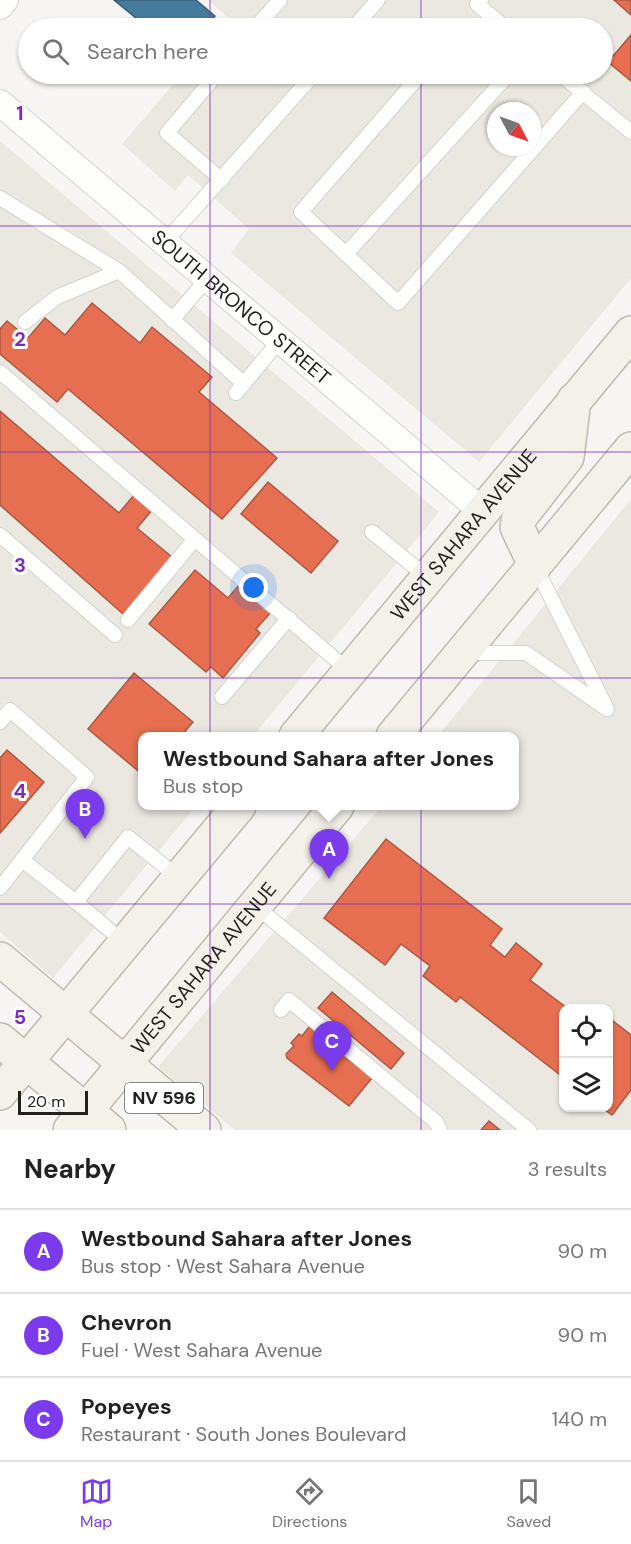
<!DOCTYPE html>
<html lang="en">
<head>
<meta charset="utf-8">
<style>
	:root { --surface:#fff; --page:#f2f2f2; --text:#222; --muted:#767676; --line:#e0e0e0; --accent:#7c3aed }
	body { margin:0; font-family:"DM Sans",sans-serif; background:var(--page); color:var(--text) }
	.controls { position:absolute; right:18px; bottom:18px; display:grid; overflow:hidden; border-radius:12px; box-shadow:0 2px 4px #0004 }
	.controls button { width:54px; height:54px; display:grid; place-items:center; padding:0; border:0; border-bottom:2px solid var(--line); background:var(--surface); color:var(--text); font:30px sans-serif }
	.compass { position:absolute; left:487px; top:102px; width:54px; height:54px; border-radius:50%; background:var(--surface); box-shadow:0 2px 4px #0004; rotate:131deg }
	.scale { position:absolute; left:18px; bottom:15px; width:70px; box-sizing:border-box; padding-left:6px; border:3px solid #222120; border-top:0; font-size:16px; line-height:21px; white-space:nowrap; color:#222120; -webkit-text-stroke:4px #fff; paint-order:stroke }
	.you { position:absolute; left:254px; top:588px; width:21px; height:21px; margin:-15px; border:4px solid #fff; border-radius:50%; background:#1a73e8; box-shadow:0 0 0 9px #1a73e833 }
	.badge { display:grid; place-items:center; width:39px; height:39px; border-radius:50%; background:var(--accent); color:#fff; font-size:20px; font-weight:700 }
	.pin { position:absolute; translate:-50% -50px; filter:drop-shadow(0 2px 3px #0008) }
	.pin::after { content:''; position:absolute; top:32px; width:21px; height:18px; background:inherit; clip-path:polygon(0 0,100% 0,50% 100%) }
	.popup { position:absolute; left:138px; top:732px; width:381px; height:78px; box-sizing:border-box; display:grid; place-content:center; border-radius:12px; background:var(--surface); filter:drop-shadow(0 2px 4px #0005); font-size:20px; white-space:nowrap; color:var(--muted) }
	.popup b { font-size:22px; color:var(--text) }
	.popup::after { content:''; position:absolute; left:50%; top:100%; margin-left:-12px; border:12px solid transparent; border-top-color:var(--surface) }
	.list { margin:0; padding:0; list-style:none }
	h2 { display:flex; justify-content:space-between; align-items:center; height:78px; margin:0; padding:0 24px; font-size:26px }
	h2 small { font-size:20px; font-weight:400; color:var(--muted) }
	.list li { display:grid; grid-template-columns:39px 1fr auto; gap:18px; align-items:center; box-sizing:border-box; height:84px; padding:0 24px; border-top:2px solid var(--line) }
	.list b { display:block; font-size:22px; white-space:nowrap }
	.list p { margin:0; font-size:20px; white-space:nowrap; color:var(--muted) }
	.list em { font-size:20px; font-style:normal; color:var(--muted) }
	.icon { flex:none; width:33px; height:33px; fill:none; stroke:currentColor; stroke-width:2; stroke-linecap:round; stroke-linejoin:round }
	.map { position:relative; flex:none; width:631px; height:1130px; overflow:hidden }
	.search { position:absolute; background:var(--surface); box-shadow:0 2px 4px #0004; left:18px; right:18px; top:18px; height:66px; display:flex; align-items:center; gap:15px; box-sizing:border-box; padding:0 21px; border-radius:33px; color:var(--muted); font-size:22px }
	.sheet { height:330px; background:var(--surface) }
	nav { display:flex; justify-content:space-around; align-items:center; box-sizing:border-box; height:84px; border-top:2px solid var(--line); background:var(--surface); font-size:16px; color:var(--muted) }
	nav a { display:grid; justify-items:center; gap:3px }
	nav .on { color:var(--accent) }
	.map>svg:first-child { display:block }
</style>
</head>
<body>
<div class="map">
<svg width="631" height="1130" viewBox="0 0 631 1130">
	<rect width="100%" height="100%" fill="#f6f5f3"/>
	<g fill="#ebe8e1" fill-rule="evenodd">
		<path d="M208,0H631V278L479,462L231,253L249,229L188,175L175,191L122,144L182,74H602V28H220L229,18ZM496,111H532V147H496Z"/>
		<path d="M0,141L439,512L253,736H143V806H196L53,978L0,932Z"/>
		<path d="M631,499V1130H235L158,1067L382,806H515V736H438ZM564,1008H608V1108H564Z"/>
	</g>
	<g fill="#e76f51" stroke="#ac5842" stroke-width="1.5">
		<path d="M614,0H631V15Z"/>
		<path d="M631,35V81L608,62Z"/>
		<path d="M92,303L140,343L152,327L212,377L199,392L277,458L222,519L68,389L57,402L0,354V329L7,321L28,338L45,318L65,335Z"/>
		<path d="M0,411L119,513L134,495L152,510L137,528L172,557L123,614L0,505Z"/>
		<path d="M268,482L338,541L311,573L241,514Z"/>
		<path d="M195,570L228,598L239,585L271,612L256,629L260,633L223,678L211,667L206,672L149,624Z"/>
		<path d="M134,673L193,722L181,736H143V775L88,729Z"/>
		<path d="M7,750L44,782L0,833V758Z"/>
		<path d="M386,839L502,929L490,945L505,957L516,943L542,964L530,980L567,1008H564V1078L460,997L456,1002L423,976L430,966L401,944L385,965L324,918Z"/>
		<path d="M332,992L404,1053L391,1069L318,1008Z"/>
		<path d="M608,1017L631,1035V1090L612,1115L602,1108H608Z"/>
		<path d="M309,1027L349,1055L346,1058L372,1078L349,1106L287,1058L286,1054L294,1046L291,1043L299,1034L302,1036Z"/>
		<path d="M489,1121L500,1130H481Z"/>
	</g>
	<path fill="#457b9d" stroke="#3a6078" stroke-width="1.5" d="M114,0H196L215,16L205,28H148Z"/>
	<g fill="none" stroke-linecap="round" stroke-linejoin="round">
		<g stroke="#d2d2d0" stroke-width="16">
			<g id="lane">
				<path d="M481,0L477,4L506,28"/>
				<path d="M255,28L280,0"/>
				<path d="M353,28L378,0"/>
				<path d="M217,74L167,133L222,180"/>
				<path d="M421,74L301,212L398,303L583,92"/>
				<path d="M560,74L631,132"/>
				<path d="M0,198L119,271L244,384"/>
				<path d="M165,242L314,74"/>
				<path d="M347,253L509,74"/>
				<path d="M172,320L207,279"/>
				<path d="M25,322L57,297L119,271"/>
				<path d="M0,372L349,671"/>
				<path d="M236,393L280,340"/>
				<path d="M372,532L427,577"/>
				<path d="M0,535L115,635"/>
				<path d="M535,566L606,707"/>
				<path d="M128,620L195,539"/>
				<path d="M467,653H526L607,709"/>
				<path d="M222,697L289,618"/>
				<path d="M0,722L10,710L87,777L0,888"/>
				<path d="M22,860L76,902"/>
				<path d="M254,905L529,1130"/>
				<path d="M125,943L76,902L128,837L179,878"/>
				<path d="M281,1010L289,1000L436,1122L440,1130"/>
			</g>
		</g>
		<g stroke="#d2d2d0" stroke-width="28">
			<g id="street">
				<path d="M0,6L5,0"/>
				<path id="s1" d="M0,103L482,511"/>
			</g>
		</g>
		<g stroke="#c0baaf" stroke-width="36">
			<g id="primary">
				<path d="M535,565L517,527L518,520L567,457L574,400"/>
				<path id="s2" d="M296,736L631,333"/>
				<path d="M393,736L631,449"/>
				<path d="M0,959L204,1130"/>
				<path d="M0,1040L109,1130"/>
				<path d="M0,1093L239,806"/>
				<path id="s3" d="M70,1130L337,806"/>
			</g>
		</g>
		<use href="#lane" stroke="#fefefd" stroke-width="14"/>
		<use href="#street" stroke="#fefefd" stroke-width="26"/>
		<use href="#primary" stroke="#f4f1ea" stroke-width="33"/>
	</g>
	<path fill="none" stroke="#7b2cbf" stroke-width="1.5" stroke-opacity="0.55" d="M210,0V28M421,0V28M210,74V1130M421,74V1130M0,226H631M0,452H631M0,678H631M0,904H631"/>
	<g text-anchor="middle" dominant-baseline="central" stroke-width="6" stroke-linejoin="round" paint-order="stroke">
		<rect fill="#fff" stroke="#646463" stroke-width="1.5" x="125" y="1083" width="78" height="30" rx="4.5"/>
		<g font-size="18" font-weight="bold" fill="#222120">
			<text x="164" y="1098">NV 596</text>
		</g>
		<g font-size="20" fill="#222120" stroke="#fff">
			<text stroke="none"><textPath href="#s1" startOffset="316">SOUTH BRONCO STREET</textPath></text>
			<text stroke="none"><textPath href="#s2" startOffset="262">WEST SAHARA AVENUE</textPath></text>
			<text stroke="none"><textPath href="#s3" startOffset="210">WEST SAHARA AVENUE</textPath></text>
		</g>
	</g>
	<g font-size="20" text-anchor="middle" font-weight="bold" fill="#7b2cbf" stroke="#fff" stroke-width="6" stroke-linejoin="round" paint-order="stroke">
		<text x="20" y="120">1</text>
		<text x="20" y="346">2</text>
		<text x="20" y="572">3</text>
		<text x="20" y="798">4</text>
		<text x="20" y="1024">5</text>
	</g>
</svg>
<div class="controls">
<button><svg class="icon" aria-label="locate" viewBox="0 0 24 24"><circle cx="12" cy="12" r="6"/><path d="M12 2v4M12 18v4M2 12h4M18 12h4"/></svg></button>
<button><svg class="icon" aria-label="layers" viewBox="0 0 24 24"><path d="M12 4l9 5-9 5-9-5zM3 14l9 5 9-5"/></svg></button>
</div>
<svg class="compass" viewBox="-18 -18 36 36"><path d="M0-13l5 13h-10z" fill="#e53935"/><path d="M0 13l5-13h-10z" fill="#767676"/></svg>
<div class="scale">20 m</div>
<div class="you"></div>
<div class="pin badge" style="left:329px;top:879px">A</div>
<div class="popup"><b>Westbound Sahara after Jones</b>Bus stop</div>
<div class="pin badge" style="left:85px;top:839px">B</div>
<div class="pin badge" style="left:332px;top:1071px">C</div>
<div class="search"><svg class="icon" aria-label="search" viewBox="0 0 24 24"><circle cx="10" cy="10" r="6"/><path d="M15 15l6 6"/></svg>Search here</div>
</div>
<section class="sheet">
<h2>Nearby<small>3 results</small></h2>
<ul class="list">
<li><span class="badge">A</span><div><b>Westbound Sahara after Jones</b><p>Bus stop · West Sahara Avenue</p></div><em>90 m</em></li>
<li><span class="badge">B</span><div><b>Chevron</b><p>Fuel · West Sahara Avenue</p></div><em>90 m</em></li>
<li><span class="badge">C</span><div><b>Popeyes</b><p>Restaurant · South Jones Boulevard</p></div><em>140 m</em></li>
</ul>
</section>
<nav>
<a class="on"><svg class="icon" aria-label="map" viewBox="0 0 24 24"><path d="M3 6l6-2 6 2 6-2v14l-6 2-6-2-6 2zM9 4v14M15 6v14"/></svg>Map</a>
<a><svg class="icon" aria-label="directions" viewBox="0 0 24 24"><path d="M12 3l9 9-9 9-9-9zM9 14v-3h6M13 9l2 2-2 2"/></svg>Directions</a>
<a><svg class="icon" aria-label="saved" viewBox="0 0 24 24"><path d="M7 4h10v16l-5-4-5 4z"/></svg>Saved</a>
</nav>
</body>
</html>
